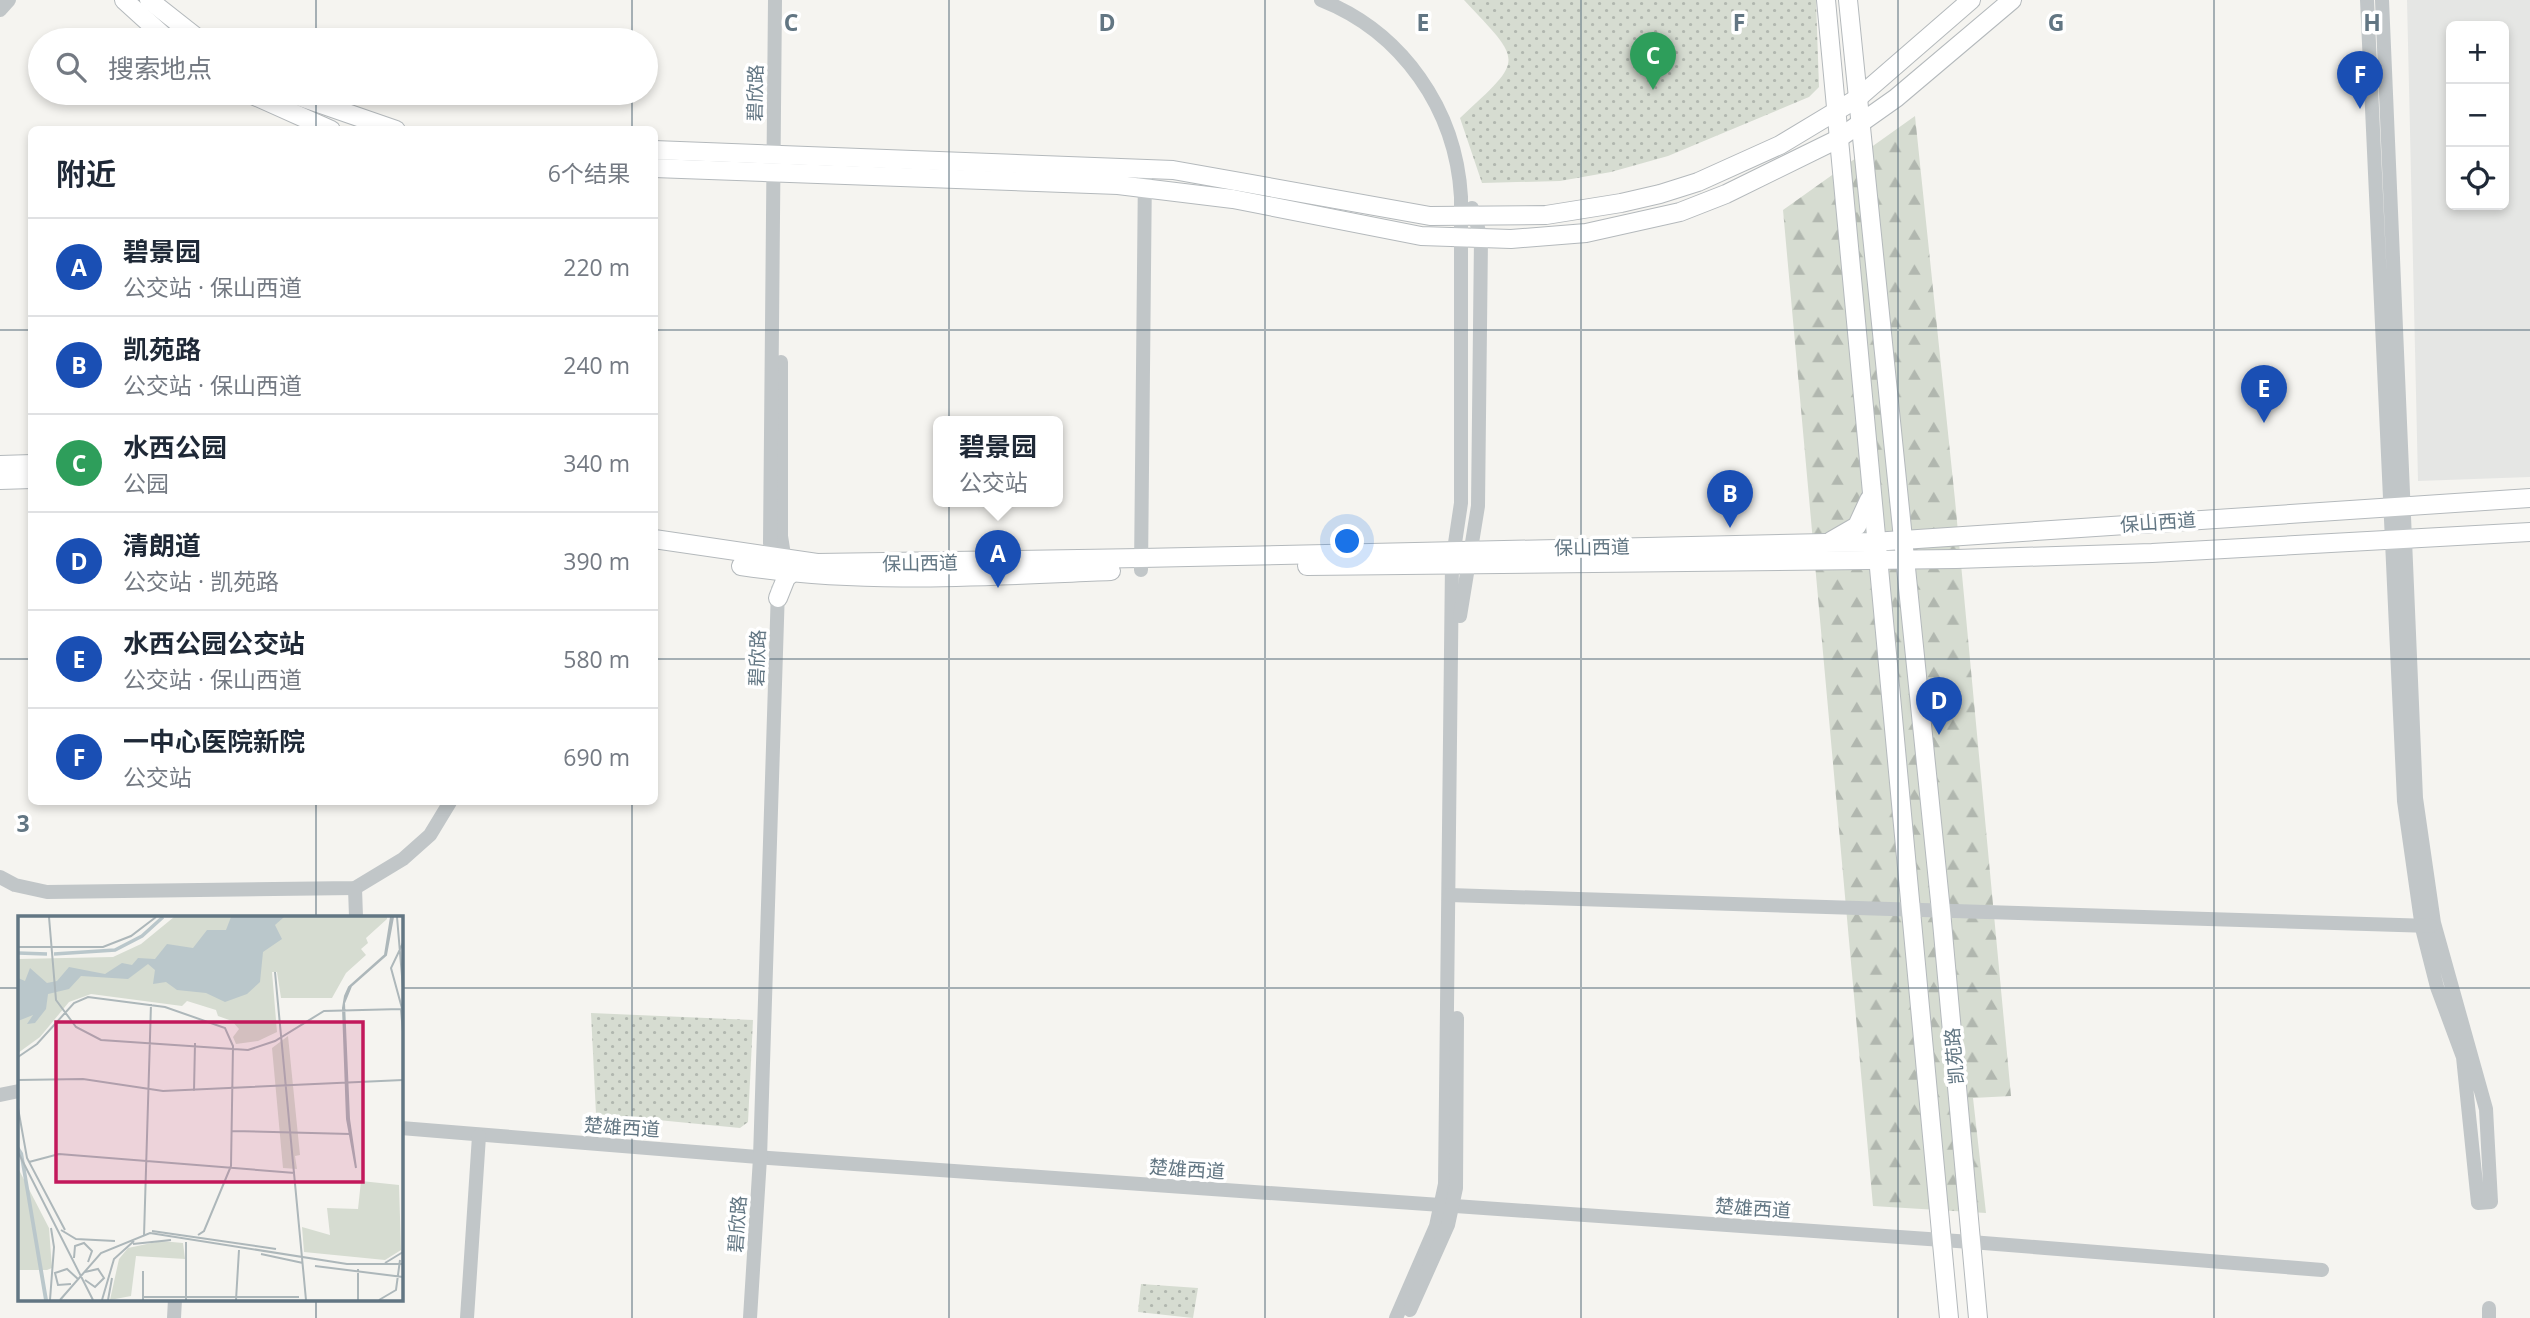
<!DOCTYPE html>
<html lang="zh">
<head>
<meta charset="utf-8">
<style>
	:root { --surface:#fff; --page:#f2f2f3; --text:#1f2937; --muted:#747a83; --line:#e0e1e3; --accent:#eb401a }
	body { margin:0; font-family:"Open Sans","Noto Sans SC",sans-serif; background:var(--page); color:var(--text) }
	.controls { position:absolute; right:21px; top:21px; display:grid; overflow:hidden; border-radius:10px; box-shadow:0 4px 10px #0003 }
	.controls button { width:63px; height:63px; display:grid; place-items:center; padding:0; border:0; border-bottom:2px solid var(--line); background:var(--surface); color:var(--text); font:35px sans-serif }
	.you { position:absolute; left:1348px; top:542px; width:24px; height:24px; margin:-18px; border:5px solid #fff; border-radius:50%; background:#1a73e8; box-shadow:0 0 0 10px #1a73e833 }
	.badge { display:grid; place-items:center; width:46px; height:46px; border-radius:50%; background:var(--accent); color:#fff; font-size:23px; font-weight:700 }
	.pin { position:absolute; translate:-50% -58px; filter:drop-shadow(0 2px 4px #0008) }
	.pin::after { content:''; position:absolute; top:37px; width:24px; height:21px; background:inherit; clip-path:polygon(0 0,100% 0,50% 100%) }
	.popup { position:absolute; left:933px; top:416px; width:130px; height:91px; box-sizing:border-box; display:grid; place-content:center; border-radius:10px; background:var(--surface); filter:drop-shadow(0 2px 5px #0005); font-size:23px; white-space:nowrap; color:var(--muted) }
	.popup b { font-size:26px; color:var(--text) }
	.popup::after { content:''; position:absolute; left:50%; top:100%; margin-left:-14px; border:14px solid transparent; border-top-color:var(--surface) }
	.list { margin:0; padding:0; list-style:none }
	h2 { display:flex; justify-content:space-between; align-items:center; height:91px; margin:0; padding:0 28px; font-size:30px }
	h2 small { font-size:23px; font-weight:400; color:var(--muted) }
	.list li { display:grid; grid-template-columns:46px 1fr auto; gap:21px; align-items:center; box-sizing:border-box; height:98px; padding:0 28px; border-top:2px solid var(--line) }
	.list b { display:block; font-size:26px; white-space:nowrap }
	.list p { margin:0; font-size:23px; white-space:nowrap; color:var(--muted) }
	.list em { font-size:23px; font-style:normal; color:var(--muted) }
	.icon { flex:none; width:38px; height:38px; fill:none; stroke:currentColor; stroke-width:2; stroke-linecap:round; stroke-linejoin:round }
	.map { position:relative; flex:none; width:2530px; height:1318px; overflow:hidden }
	.search { position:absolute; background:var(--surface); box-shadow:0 4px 10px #0003; left:28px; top:28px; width:630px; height:77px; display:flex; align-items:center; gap:18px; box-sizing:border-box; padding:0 24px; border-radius:38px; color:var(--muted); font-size:26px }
	.panel { position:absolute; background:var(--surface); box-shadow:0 4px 10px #0003; left:28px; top:126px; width:630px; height:679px; border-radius:10px }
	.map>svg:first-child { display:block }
</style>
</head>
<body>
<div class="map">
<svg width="2530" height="1318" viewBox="0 0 2530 1318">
	<defs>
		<pattern id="grass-dots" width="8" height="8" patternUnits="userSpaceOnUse" patternTransform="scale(1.75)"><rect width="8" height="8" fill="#d6dcd1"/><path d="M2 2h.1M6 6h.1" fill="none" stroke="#b1b7af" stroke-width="1.8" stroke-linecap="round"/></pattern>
		<pattern id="forest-firs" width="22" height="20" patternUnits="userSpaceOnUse" patternTransform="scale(1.75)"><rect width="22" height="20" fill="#d6dcd1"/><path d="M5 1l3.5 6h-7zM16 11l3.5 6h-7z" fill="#b1b7af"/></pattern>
	</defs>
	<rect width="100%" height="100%" fill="#f5f4f0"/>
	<path fill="#e5e6e4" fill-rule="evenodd" d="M2407,0H2530V477L2418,481ZM2451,26H2504V205H2451Z"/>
	<g fill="url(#grass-dots)">
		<path d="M1464,0H1816L1819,87L1809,97L1668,156L1611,172L1560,181L1482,183L1460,118C1525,58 1523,63 1464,0Z"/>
		<path d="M591,1013L753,1020L748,1122L740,1128L596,1114Z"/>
		<path d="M1141,1284L1198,1288L1193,1318L1138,1312Z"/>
	</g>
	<path fill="url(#forest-firs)" d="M1915,116L1955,500L2011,1096L1973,1098L1986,1213L1873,1206L1783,210Z"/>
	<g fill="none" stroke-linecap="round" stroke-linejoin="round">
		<g stroke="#b4b9bc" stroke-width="20">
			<g id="major">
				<path d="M124,0L168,40"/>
				<path d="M149,0L200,40"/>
				<path d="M1826,0L1949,1318"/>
				<path d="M1848,0L1941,911L1978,1318"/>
				<path d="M248,93L331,130"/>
				<path d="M289,93L396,130"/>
				<path d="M654,150L1173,170L1430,216L1546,215L1621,203L1660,194L1698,182L1780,145L1858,98L1971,0"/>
				<path d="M654,168L1118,185L1233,199L1421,236L1511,239L1586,233L1680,212L1726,194L1838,139L1896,98L2012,0"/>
				<path d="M0,465L32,464"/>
				<path d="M0,480L32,479"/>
				<path d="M654,539L817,563L1141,558L1873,542L2530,498"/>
				<path d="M1831,541L1857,526L1869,500"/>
				<path d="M741,566C864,585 987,576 1111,571"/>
				<path d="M1307,566L1956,559L2152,553L2530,532"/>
				<path d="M778,598L786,578L797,568"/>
			</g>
		</g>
		<g stroke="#c1c6c8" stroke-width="14">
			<path d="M1321,0C1402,32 1456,109 1461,197V503L1452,563L1445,1184L1436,1226L1396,1318"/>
			<path d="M2367,0L2404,801L2422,928L2437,987L2463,1057L2478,1203L2491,1202L2486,1109L2434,923L2416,798L2382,0"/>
			<path d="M0,10L9,0"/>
			<path d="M781,362V536L786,568"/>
			<path d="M775,565L770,543L775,0"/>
			<path d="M1141,570L1145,169"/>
			<path d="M1460,616L1478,506L1481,238L1472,208"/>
			<path d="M0,877L15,885L47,892L355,888L403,859L430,835L450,802"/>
			<path d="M355,888L356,917"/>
			<path d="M1449,895L2431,926"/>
			<path d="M0,1095L19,1091"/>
			<path d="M401,1128L769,1158L1971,1242L2322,1270"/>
			<path d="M2489,1308V1318"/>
			<path d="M1410,1310L1448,1225L1456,1188L1457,1018"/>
			<path d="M174,1318L175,1299"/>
			<path d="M467,1318L479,1136"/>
			<path d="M750,1318L760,1158L778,589"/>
		</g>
		<use href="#major" stroke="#fff" stroke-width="18"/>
	</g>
	<path fill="none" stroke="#627683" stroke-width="2" stroke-opacity="0.55" d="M316,0V40M632,0V40M949,0V1318M1265,0V1318M1581,0V1318M1898,0V1318M2214,0V1318M316,93V130M632,93V130M0,330H32M654,330H2530M0,659H32M654,659H2530M316,802V917M632,802V1318M0,988H19M401,988H2530M316,1299V1318"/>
	<g text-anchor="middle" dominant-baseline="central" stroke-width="7" stroke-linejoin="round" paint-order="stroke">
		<g font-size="19" fill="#627683" stroke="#fff">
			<text transform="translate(755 93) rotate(-89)">碧欣路</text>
			<text transform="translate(2158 522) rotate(-4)">保山西道</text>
			<text transform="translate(1592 547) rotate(-1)">保山西道</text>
			<text transform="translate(920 563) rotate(-1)">保山西道</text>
			<text transform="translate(757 658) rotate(-88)">碧欣路</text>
			<text transform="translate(1954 1056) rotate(-95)">凯苑路</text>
			<text transform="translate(622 1127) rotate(4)">楚雄西道</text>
			<text transform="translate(1187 1169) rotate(4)">楚雄西道</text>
			<text transform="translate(1753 1208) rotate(4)">楚雄西道</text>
			<text transform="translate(737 1224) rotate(-86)">碧欣路</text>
		</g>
	</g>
	<g transform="translate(18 916)">
		<rect width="385" height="385" fill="#f5f4f0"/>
		<path d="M156,1H369V3L348,22L350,27L343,33L348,39L328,57L314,82H263L259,56H254L259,116L240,125L218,128L215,121L221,113L214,105L200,100L198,94L169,85L164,90L73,78L51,86L22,121L0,137V43L95,41L123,28ZM0,252L31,312L34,352L29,354H0ZM143,325L165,327L167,343L118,340L113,380L92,384L101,343L110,332Z" fill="#d6dcd1"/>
		<path d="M270,120L282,239L277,240L279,253L265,252L254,132Z" fill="#d6dcd1"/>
		<path d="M343,265L381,269L383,334L367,344L286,336L284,311L312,319L309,292L340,293Z" fill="#d6dcd1"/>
		<path d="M213,1H266L257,9L264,23L245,36L242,66L229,78L207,86L188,77L159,74L148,66L135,68L137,54L130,48L110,63L63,60L51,73L30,78L28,93L17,107L9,108L15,99L0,105V62L7,65L12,52L29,67L39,65L51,51L87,58L104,47L114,49L120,42L137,43L149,28L175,32L189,14H208ZM0,229L5,237L30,384H26Z" fill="#bac7cb"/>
		<path fill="none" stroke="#bac7cb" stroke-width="3.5" d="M0,37L29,38M36,38L97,34L124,20L145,1"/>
		<path fill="none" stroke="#adb7ba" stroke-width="2" d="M31,1L38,84L58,111L83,124L230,134L257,125L306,95L383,93M373,1L367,39L331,71L327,80L325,92L329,203L338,252L331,203L326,87L333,70L368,39L375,1M379,1L385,72M385,27L373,52L385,96M0,31H85L113,20L138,1M257,56L288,384M383,94L385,116M0,141L19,128L56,87L70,81L147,91L207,112L215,130L213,250L186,315L180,319M0,164L65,163L145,175L385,164M176,175L177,127M0,192L9,242L47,314M214,215L332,218M0,236L75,384M11,246L41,238L277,257M43,314L58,323L97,325M134,315L258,333M126,320L133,88M168,326V384M115,328L153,324M243,338L285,347M56,342L57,330L66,327L74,335L70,346M367,347L385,336M297,350L385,361M340,353V384M67,364L77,371L86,362L80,353L67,356M53,368L40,369L37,357L49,353L60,363M125,381H281M32,384L36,331L33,312M42,384L83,337L132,317L329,348H385M84,384L96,343L116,325M90,384L94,362M125,384V355M218,384L221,334M361,384L378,374L382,344"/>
		<path fill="#c2185b" fill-opacity="0.15" stroke="#c2185b" stroke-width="3.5" d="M38,106H345V266H38Z"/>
		<rect width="385" height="385" fill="none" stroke="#627683" stroke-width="3.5"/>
	</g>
	<g font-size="23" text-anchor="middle" font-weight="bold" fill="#627683" stroke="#fff" stroke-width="7" stroke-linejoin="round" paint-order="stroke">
		<text x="791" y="31">C</text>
		<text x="1107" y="31">D</text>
		<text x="1423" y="31">E</text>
		<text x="1739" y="31">F</text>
		<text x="2056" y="31">G</text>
		<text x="2372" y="31">H</text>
		<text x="23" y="832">3</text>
	</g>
</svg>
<div class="controls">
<button>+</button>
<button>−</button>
<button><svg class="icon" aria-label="locate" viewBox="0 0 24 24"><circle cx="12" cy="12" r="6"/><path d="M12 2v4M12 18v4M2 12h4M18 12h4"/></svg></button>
</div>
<div class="you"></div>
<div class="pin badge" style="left:998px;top:588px;background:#1a4fb4">A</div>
<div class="popup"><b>碧景园</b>公交站</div>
<div class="pin badge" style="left:1730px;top:528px;background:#1a4fb4">B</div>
<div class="pin badge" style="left:1653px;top:90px;background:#2e9e5b">C</div>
<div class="pin badge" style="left:1939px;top:735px;background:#1a4fb4">D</div>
<div class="pin badge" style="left:2264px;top:423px;background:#1a4fb4">E</div>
<div class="pin badge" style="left:2360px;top:109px;background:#1a4fb4">F</div>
<div class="search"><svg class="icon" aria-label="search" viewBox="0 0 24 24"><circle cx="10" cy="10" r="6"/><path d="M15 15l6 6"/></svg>搜索地点</div>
<section class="panel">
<h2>附近<small>6个结果</small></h2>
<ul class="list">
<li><span class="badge" style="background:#1a4fb4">A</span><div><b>碧景园</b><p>公交站 · 保山西道</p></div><em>220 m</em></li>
<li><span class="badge" style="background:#1a4fb4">B</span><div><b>凯苑路</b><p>公交站 · 保山西道</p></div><em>240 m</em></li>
<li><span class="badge" style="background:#2e9e5b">C</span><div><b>水西公园</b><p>公园</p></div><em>340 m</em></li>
<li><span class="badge" style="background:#1a4fb4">D</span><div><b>清朗道</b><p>公交站 · 凯苑路</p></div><em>390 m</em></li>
<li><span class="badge" style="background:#1a4fb4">E</span><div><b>水西公园公交站</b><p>公交站 · 保山西道</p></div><em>580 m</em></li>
<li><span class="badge" style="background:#1a4fb4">F</span><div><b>一中心医院新院</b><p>公交站</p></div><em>690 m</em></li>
</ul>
</section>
</div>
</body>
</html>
